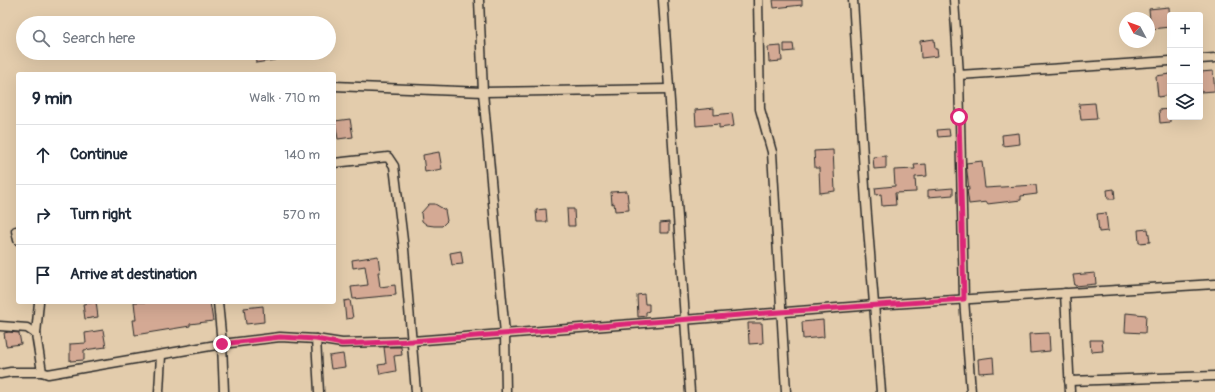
<!DOCTYPE html>
<html lang="en">
<head>
<meta charset="utf-8">
<style>
	:root { --surface:#fff; --page:#f6f6f7; --text:#1f2937; --muted:#747a83; --line:#e0e1e3 }
	body { margin:0; font-family:Pangolin,sans-serif; background:var(--page); color:var(--text) }
	.controls { position:absolute; right:12px; top:12px; display:grid; overflow:hidden; border-radius:4px; box-shadow:0 4px 16px #0002 }
	.controls button { width:36px; height:36px; display:grid; place-items:center; padding:0; border:0; border-bottom:1px solid var(--line); background:var(--surface); color:var(--text); font:20px sans-serif }
	.compass { position:absolute; left:1119px; top:12px; width:36px; height:36px; border-radius:50%; background:var(--surface); box-shadow:0 4px 16px #0002; rotate:311deg }
	.stop { position:absolute; width:12px; height:12px; margin:-9px; border:3px solid #db2777; border-radius:50%; background:#fff }
	.stop.end { background:#db2777; border-color:#fff; box-shadow:0 1px 4px #0008 }
	.list { margin:0; padding:0; list-style:none }
	h2 { display:flex; justify-content:space-between; align-items:center; height:52px; margin:0; padding:0 16px; font-size:17px }
	h2 small { font-size:13px; font-weight:400; color:var(--muted) }
	.list li { display:grid; grid-template-columns:26px 1fr auto; gap:12px; align-items:center; box-sizing:border-box; height:60px; padding:0 16px; border-top:1px solid var(--line) }
	.list b { display:block; font-size:15px; white-space:nowrap }
	.list em { font-size:13px; font-style:normal; color:var(--muted) }
	.icon { flex:none; width:22px; height:22px; fill:none; stroke:currentColor; stroke-width:2; stroke-linecap:round; stroke-linejoin:round }
	.map { position:relative; flex:none; width:1215px; height:392px; overflow:hidden }
	.search { position:absolute; background:var(--surface); box-shadow:0 4px 16px #0002; left:16px; top:16px; width:320px; height:44px; display:flex; align-items:center; gap:10px; box-sizing:border-box; padding:0 14px; border-radius:22px; color:var(--muted); font-size:15px }
	.panel { position:absolute; background:var(--surface); box-shadow:0 4px 16px #0002; left:16px; top:72px; width:320px; height:232px; border-radius:4px }
	.map>svg:first-child { display:block }
</style>
</head>
<body>
<div class="map">
<svg width="1215" height="392" viewBox="0 0 1215 392">
	<rect width="100%" height="100%" fill="#e3ccac"/>
	<filter id="ink" filterUnits="userSpaceOnUse"><feTurbulence type="fractalNoise" baseFrequency=".025" numOctaves="2"/><feDisplacementMap in="SourceGraphic" scale="8" xChannelSelector="R" yChannelSelector="G"/><feConvolveMatrix kernelMatrix="1 2 1 2 8 2 1 2 1" color-interpolation-filters="sRGB"/></filter>
	<g filter="url(#ink)">
		<g fill="#d4a994" stroke="#2b2b2b">
			<path d="M773,0H802V5L774,8Z"/>
			<path d="M1169,7L1170,27L1151,29L1149,9Z"/>
			<path d="M934,39L935,49H937L938,56L921,58L920,41Z"/>
			<path d="M784,44H793L794,51L784,52Z"/>
			<path d="M781,46L782,61L769,62L768,47Z"/>
			<path d="M255,53H274L275,60L256,63Z"/>
			<path d="M1213,71L1215,91L1200,92V72Z"/>
			<path d="M1170,74V95L1158,97L1156,76Z"/>
			<path d="M1095,103L1097,119L1081,120L1079,104Z"/>
			<path d="M714,108V115L732,113L734,126L719,128V124L696,126L695,110Z"/>
			<path d="M1170,109V122L1160,123L1159,110Z"/>
			<path d="M350,119L353,137L338,139L335,121Z"/>
			<path d="M949,129L950,136L938,137L937,130Z"/>
			<path d="M1019,133L1020,144L1003,146L1002,135Z"/>
			<path d="M833,150L835,191L820,193L819,168H815L814,151Z"/>
			<path d="M439,152L442,169L425,172L423,155Z"/>
			<path d="M886,156V168L874,169L873,157Z"/>
			<path d="M982,161L985,188L1036,185L1037,194L1021,196V200L987,204V202L969,204L967,190H969L966,163Z"/>
			<path d="M926,164L927,176L915,177L916,192L895,193L896,205L882,206L881,194L876,195L875,188L895,186L894,170L915,169L914,165Z"/>
			<path d="M953,188V195L928,197V190Z"/>
			<path d="M1114,189L1115,199H1108L1107,190Z"/>
			<path d="M627,191L629,210L615,211L614,203L612,204L611,192Z"/>
			<path d="M429,204H435L445,210L447,221L442,226H434L427,225L422,221L421,213Z"/>
			<path d="M546,209L547,222H537L536,210Z"/>
			<path d="M567,209H574L575,226H568Z"/>
			<path d="M1106,213L1108,231L1099,232L1097,214Z"/>
			<path d="M669,222V233H660V223Z"/>
			<path d="M1148,229L1150,242L1139,243L1138,230Z"/>
			<path d="M461,251L463,264L452,265L450,253Z"/>
			<path d="M378,256L380,272H378L380,287L395,285L396,295L353,299L351,287L368,285L365,266L353,268L352,260Z"/>
			<path d="M1095,273L1096,284L1075,286L1073,275Z"/>
			<path d="M644,294L645,304H649V311L646,312V316L638,317L637,295Z"/>
			<path d="M350,300L353,318L346,319L344,301Z"/>
			<path d="M96,302L98,317L85,319L83,304Z"/>
			<path d="M134,302H210L213,321L190,324V326L135,335L133,320H136Z"/>
			<path d="M263,306L264,322L246,324L244,308Z"/>
			<path d="M1126,313L1146,315L1145,333L1125,332Z"/>
			<path d="M823,320L824,337L803,339L802,322Z"/>
			<path d="M748,323H762L763,343L749,344Z"/>
			<path d="M103,330L106,347L84,350V360L70,361V344L86,343L85,333Z"/>
			<path d="M9,332L19,333L21,344L6,346L4,333Z"/>
			<path d="M1049,333L1050,351L1030,353L1029,334Z"/>
			<path d="M1090,340H1102L1103,351L1091,352Z"/>
			<path d="M384,347H401L402,355L394,356L396,371L380,374L378,365L386,364Z"/>
			<path d="M343,354L345,367L331,369L329,356Z"/>
			<path d="M993,357L994,372L979,373L978,359Z"/>
		</g>
		<g fill="none" stroke-linecap="round" stroke-linejoin="round">
			<g stroke="#2b2b2b" stroke-width="11">
				<g id="street">
					<path d="M479,0L483,92L505,334L506,392"/>
					<path d="M663,0L690,392"/>
					<path d="M758,0L760,109L772,152L786,392"/>
					<path d="M853,0L866,203L881,392"/>
					<path d="M954,0L959,75L964,299L971,392"/>
					<path d="M1200,59L1215,58"/>
					<path d="M959,75L1170,61"/>
					<path d="M334,86L483,92L669,89"/>
					<path d="M334,163L388,157L394,166L404,249L416,392"/>
					<path d="M16,231L18,240"/>
					<path d="M1065,293L1070,392"/>
					<path d="M218,302L222,344L224,392"/>
					<path d="M0,326L27,328L36,334L42,372L48,374L222,344L280,337L316,339L342,343L412,341L875,305L1215,284"/>
					<path d="M36,334L39,302"/>
					<path d="M316,339L319,392"/>
					<path d="M0,374L11,372H42"/>
					<path d="M1069,381L1215,376"/>
					<path d="M159,392L161,355"/>
				</g>
			</g>
			<use href="#street" stroke="#e3ccac" stroke-width="8"/>
		</g>
	</g>
	<g fill="none" stroke-linecap="round" stroke-linejoin="round" filter="url(#ink)">
		<path stroke="#db2777" stroke-width="5" d="M222,344L280,337L316,339L342,344L412,341L780,312L964,299L959,117"/>
	</g>
</svg>
<div class="controls">
<button>+</button>
<button>−</button>
<button><svg class="icon" aria-label="layers" viewBox="0 0 24 24"><path d="M12 4l9 5-9 5-9-5zM3 14l9 5 9-5"/></svg></button>
</div>
<svg class="compass" viewBox="-18 -18 36 36"><path d="M0-13l5 13h-10z" fill="#e53935"/><path d="M0 13l5-13h-10z" fill="#747a83"/></svg>
<div class="stop" style="left:959px;top:117px"></div>
<div class="stop end" style="left:222px;top:344px"></div>
<div class="search"><svg class="icon" aria-label="search" viewBox="0 0 24 24"><circle cx="10" cy="10" r="6"/><path d="M15 15l6 6"/></svg>Search here</div>
<section class="panel">
<h2>9 min<small>Walk · 710 m</small></h2>
<ul class="list">
<li><svg class="icon" aria-label="ahead" viewBox="0 0 24 24"><path d="M12 20V5M6 11l6-6 6 6"/></svg><div><b>Continue</b></div><em>140 m</em></li>
<li><svg class="icon" aria-label="right" viewBox="0 0 24 24"><path d="M7 20v-9h11M14 6l5 5-5 5"/></svg><div><b>Turn right</b></div><em>570 m</em></li>
<li><svg class="icon" aria-label="arrive" viewBox="0 0 24 24"><path d="M6 21V4h12l-3 4 3 4H6"/></svg><div><b>Arrive at destination</b></div></li>
</ul>
</section>
</div>
</body>
</html>
